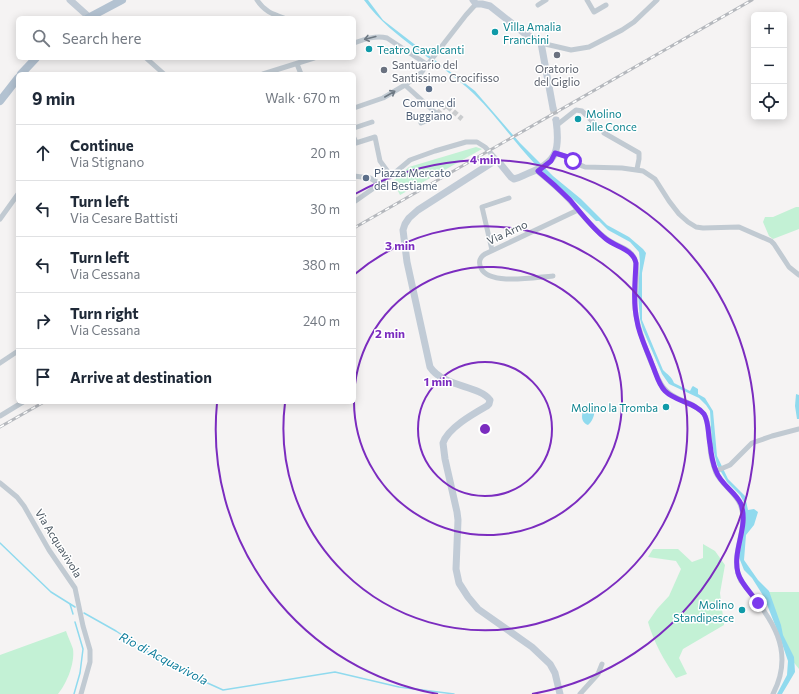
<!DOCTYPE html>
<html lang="en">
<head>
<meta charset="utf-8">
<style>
	:root { --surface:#fff; --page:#f2f2f3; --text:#1f2937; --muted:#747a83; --line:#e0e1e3 }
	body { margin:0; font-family:Commissioner,sans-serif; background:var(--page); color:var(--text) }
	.controls { position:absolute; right:12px; top:12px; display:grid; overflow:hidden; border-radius:6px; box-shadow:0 2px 10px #0003 }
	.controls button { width:36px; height:36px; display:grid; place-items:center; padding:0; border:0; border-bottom:1px solid var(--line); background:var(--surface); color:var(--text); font:20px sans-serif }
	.stop { position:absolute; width:12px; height:12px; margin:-9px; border:3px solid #7c3aed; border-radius:50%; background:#fff }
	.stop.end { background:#7c3aed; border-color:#fff; box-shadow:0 1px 4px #0008 }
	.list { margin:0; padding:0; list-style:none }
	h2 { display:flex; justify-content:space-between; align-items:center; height:52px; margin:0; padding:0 16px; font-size:17px }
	h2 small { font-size:13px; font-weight:400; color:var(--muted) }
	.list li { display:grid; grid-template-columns:26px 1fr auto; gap:12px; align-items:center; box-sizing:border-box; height:56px; padding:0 16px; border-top:1px solid var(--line) }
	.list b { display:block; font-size:15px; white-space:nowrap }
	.list p { margin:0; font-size:13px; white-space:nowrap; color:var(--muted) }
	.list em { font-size:13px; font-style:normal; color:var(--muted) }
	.icon { flex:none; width:22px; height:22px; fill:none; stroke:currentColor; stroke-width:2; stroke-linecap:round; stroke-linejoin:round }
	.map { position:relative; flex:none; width:799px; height:694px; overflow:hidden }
	.search { position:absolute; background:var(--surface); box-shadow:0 2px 10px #0003; left:16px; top:16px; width:340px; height:44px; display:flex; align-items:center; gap:10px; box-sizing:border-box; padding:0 14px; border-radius:6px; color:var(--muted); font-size:15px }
	.panel { position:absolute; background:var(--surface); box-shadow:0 2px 10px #0003; left:16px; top:72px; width:340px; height:332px; border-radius:6px }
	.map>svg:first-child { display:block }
</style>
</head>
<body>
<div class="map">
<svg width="799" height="694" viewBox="0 0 799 694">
	<rect width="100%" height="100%" fill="#f5f3f3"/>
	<g fill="#c3f1d5">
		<path d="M476,147L482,149L400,195L393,181L409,167Z"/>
		<path d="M796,207H799V229L773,239L769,236L763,222L765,217H773Z"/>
		<path d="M703,544L715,551L725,565L720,593L724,625L683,649L679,658L687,674L676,678C664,660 654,643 648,622L657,609L669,596L681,569L676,561L648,557L653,549H678L692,562L703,558Z"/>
		<path d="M766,592H799V669L788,655Z"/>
		<path d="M66,631C68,637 71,643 73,649C75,663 67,683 58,694H0V655Z"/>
	</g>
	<g fill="#90daee">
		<path d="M364,0H368L383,20L475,91L520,143L553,176L581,199L607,225L629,237L643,249L646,253L642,273V320L663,370C667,374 672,377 674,383L690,391L692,387L693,386L698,389V394L705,398L713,411L717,456L728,479L745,496L748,510L754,509L758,512L754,525L746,535L744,560L758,580L769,591L781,625L783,635L794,657L795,672L782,694H777L787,675L788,661L779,635L764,597L752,578L744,570L740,560L739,556L745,521V504L740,495L727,482L717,465L712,444L710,411L706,405L699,398L669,384L662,374L643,330L640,319L638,294L640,262L639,252L630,242L608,230L599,221H596C576,200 553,183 534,163C513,141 496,115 474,94C439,60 394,41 364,0Z"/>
		<path d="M796,394L799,395V419H797L795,406Z"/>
		<path d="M591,402L595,405C595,412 594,420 588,425C577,421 583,406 591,402Z"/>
	</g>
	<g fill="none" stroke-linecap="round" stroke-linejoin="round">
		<g stroke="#90daee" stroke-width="1.5">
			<path d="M0,543L51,592L75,607"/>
			<path d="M70,604L73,614"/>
			<path d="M84,613L116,631L146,651L192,676L223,690L335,672L399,687L454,694"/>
			<path d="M74,694L80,673L83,649L75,622"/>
		</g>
		<path stroke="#caccce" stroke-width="5" stroke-dasharray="5 2.5" stroke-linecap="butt" d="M437,114L446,105L462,119"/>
		<path stroke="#caccce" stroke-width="7" stroke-dasharray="7 3.5" stroke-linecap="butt" d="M553,108L556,120"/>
		<g stroke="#c1cad2" stroke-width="5">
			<path d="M257,0C264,11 272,14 284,18"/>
			<path d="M587,0L594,12L606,5"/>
			<path d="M538,5L546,0"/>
			<path d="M354,43C365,39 376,35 387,38L428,65"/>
			<path d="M541,43L571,50L589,47L622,30L634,22L657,0"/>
			<path d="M146,58L164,74"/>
			<path d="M297,64L301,74"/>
			<path d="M263,74L314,58"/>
			<path d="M405,85L437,114L433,118L421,123"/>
			<path d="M354,108L383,98L405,85L421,73L466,15L476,4"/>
			<path d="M557,125L576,110L582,111L593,122"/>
			<path d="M354,128L372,122"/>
			<path d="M604,133L639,153V159L637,169"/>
			<path d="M354,138L356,143L375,137L380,161L391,176"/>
			<path d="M555,153C568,155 573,163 585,167L622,168L643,171L655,179L669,201L679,214L688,222L696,227L703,228L739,227L771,241L774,244L789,267L799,275"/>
			<path d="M537,171C548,180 559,189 569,200C581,213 592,228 607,239C615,246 632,248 635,260C639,270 634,296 635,308C637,328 650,362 659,380C670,403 691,398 704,414C710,422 709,445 711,455C712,461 714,467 716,473C722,485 735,492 740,504C751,529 727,554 741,581C769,616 797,648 773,694"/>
			<path d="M354,176L370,178L380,184"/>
			<path d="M354,202L391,176L410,160L435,151L466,142H477L485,147L497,160"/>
			<path d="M0,219L18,194"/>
			<path d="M492,250L482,207L509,198"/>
			<path d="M553,276C536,277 489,286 481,268C478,262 480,257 485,254L578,210"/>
			<path d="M0,363L18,351"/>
			<path d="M0,416L23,402"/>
			<path d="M716,471L730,465L752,443L772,436L799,429"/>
			<path d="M0,483L17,497L24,506L49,550L75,588L83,626L90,650V662L81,694"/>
			<path d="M580,694L598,674L602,664"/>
		</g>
		<g stroke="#c1cbd6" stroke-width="7">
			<path d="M70,0L89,17"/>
			<path d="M473,0L476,4H482L490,6L524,33L541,43L553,108"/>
			<path d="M556,120C560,149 558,162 529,173C524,175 520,178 514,179L511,177L498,161L496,160L418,210L409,218L405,224L403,230L407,262L430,367C443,387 479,385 490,400L489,404L487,406C473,414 448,428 443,443L445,459L457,512L458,520L456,569L459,583L468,597L478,609L532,647L550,664L555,673L560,694"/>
		</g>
		<g stroke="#b3c2d1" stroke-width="8">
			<path d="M88,18L122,0"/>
			<path d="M21,74L36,58"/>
			<path d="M0,101L18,78"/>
		</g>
		<g stroke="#b5b8bd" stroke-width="3">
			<g id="rail">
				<path d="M354,228L752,0"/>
				<path d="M0,427L44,402"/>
			</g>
		</g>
		<use href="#rail" stroke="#fff" stroke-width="1.5" stroke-dasharray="4.5" stroke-linecap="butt"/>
	</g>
	<defs><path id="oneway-shaft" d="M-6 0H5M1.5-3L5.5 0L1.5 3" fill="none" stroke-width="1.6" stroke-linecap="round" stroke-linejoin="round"/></defs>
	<g stroke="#6e7983">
		<use href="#oneway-shaft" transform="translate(370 38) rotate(166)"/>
		<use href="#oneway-shaft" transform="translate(390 94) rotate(-30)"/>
	</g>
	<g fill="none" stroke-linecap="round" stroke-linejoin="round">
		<path stroke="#7c3aed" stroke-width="5" d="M573,161L568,157L555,153L551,161L538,171C549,180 560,190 570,200C581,213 592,228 606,239C616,247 633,249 636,263C635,282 633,302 637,321C639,335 647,350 652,364C656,373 658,384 665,391C676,402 695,402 704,414C709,422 708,435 710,444C711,453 712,462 716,471C721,485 736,492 741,504C749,527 732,550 738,573C741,584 752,594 758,603"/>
	</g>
	<g fill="none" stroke="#7b2cbf" stroke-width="2">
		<circle cx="485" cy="429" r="67"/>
		<path d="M354 400A134 134 0 1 1 354 402"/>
		<path d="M355 274A202 202 0 1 1 285 403"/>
		<path d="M438 694A269 269 0 0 1 217 403M355 194A269 269 0 1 1 532 694"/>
	</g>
	<g fill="#0f9aa8" stroke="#fff" stroke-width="1.5">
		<circle cx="495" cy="32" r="4"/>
		<circle cx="369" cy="49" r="4"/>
		<circle cx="578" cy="119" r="4"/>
		<circle cx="666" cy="407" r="4"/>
		<circle cx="742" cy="610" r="4"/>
	</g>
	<g fill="#6b7280" stroke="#fff" stroke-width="1.5">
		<circle cx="557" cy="55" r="4"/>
		<circle cx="384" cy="70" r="4"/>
	</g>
	<g fill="#5c6f8a" stroke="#fff" stroke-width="1.5">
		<circle cx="429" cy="89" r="4"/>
		<circle cx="366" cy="178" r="4"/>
	</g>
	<g text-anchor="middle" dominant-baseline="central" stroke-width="3" stroke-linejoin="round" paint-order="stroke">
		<g font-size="11" fill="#0d838f" stroke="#fff" text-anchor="start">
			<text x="503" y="26">Villa Amalia<tspan x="503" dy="13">Franchini</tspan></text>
			<text x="377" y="49">Teatro Cavalcanti</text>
			<text x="586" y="113">Molino<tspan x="586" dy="13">alle Conce</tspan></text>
			<text x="658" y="407" text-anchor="end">Molino la Tromba</text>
			<text x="734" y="604" text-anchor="end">Molino<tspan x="734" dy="13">Standipesce</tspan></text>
		</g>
		<g font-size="11" fill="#5b616d" stroke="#fff" text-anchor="start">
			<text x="392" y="64">Santuario del<tspan x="392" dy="13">Santissimo Crocifisso</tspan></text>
			<text x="557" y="68" text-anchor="middle">Oratorio<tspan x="557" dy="13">del Giglio</tspan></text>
		</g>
		<g font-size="11" fill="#4e5e75" stroke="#fff">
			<text x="429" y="102">Comune di<tspan x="429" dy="13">Buggiano</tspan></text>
			<text x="374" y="172" text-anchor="start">Piazza Mercato<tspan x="374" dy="13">del Bestiame</tspan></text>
		</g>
		<g font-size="11" fill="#4a5661" stroke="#fff">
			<text transform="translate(507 232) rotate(-25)">Via Arno</text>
			<text transform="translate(59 543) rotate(58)">Via Acquavivola</text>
		</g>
		<g font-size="12" font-style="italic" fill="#0c7c9b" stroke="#fff">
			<text transform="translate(164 658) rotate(28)">Rio di Acquavivola</text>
		</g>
	</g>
	<circle cx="485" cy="429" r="6" fill="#7b2cbf" stroke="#fff" stroke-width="2"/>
	<g font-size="12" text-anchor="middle" font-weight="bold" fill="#7b2cbf" stroke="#fff" stroke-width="3" stroke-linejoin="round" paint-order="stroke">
		<text x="485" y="164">4 min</text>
		<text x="400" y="250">3 min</text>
		<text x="390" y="338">2 min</text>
		<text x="438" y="386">1 min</text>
	</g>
</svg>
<div class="controls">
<button>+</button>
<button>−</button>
<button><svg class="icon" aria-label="locate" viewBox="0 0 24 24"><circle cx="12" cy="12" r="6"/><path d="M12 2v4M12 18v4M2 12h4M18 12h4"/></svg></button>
</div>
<div class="stop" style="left:573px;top:161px"></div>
<div class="stop end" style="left:758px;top:603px"></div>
<div class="search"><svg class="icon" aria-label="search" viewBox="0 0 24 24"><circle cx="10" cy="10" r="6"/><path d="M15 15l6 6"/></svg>Search here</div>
<section class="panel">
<h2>9 min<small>Walk · 670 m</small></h2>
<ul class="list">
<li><svg class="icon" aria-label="ahead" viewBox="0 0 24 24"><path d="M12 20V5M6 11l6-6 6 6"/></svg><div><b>Continue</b><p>Via Stignano</p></div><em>20 m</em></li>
<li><svg class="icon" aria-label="left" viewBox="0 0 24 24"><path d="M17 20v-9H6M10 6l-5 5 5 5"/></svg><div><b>Turn left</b><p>Via Cesare Battisti</p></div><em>30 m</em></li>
<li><svg class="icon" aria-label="left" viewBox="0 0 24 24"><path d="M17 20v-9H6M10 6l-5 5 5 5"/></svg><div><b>Turn left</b><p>Via Cessana</p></div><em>380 m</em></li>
<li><svg class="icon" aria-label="right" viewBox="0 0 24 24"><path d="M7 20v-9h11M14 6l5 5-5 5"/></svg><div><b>Turn right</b><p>Via Cessana</p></div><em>240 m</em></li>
<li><svg class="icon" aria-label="arrive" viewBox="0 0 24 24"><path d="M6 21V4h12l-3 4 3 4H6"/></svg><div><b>Arrive at destination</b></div></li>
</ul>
</section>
</div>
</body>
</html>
